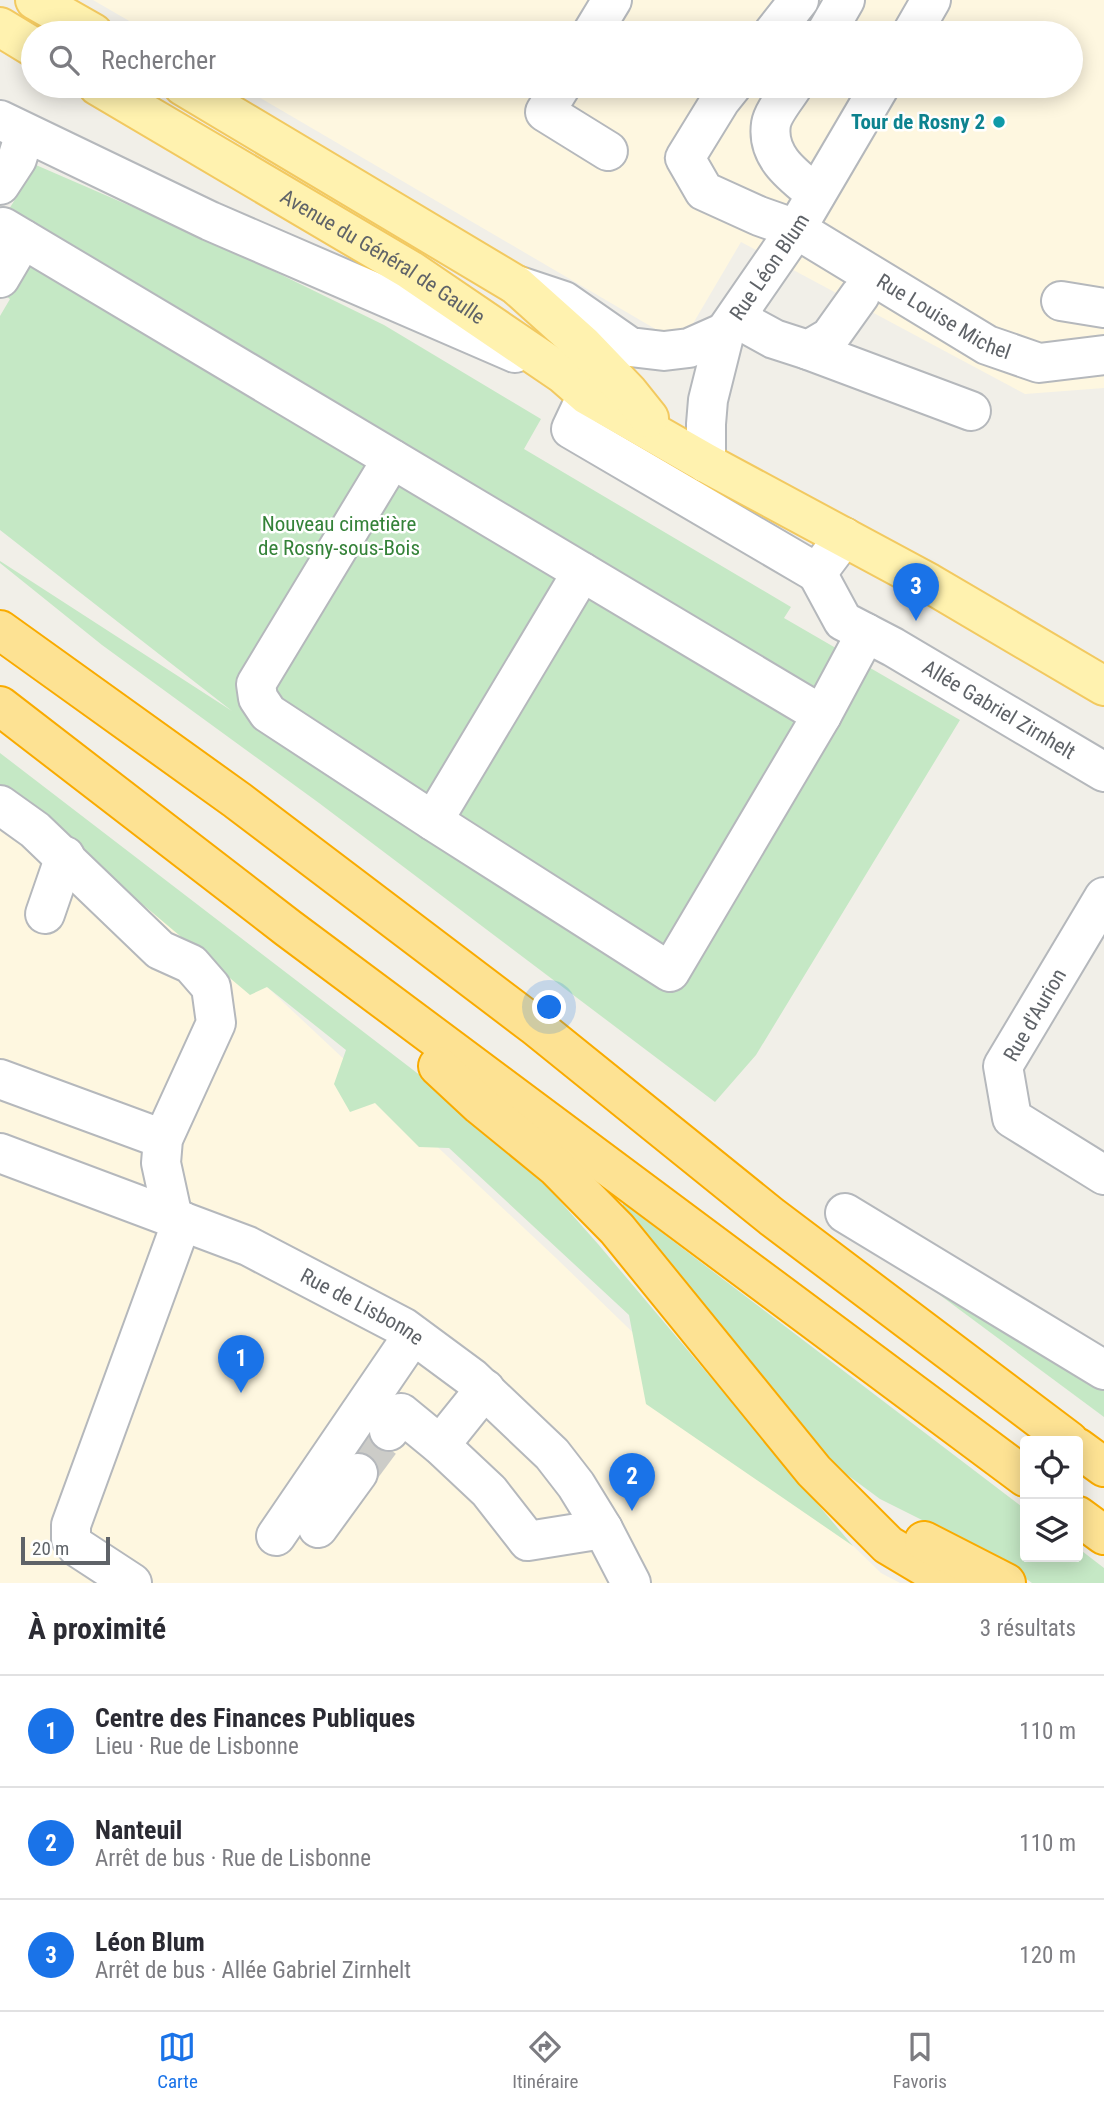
<!DOCTYPE html>
<html lang="fr">
<head>
<meta charset="utf-8">
<style>
	:root { --surface:#fff; --page:#f2f2f3; --text:#2b2b33; --muted:#7c7c81; --line:#e1e1e2; --accent:#1a73e8 }
	body { margin:0; font-family:"Roboto Condensed",sans-serif; background:var(--page); color:var(--text) }
	.controls { position:absolute; right:21px; bottom:21px; display:grid; overflow:hidden; border-radius:7px; box-shadow:0 4px 18px #0003 }
	.controls button { width:63px; height:63px; display:grid; place-items:center; padding:0; border:0; border-bottom:2px solid var(--line); background:var(--surface); color:var(--text); font:35px sans-serif }
	.scale { position:absolute; left:21px; bottom:18px; width:89px; box-sizing:border-box; padding-left:7px; border:4px solid #5f6368; border-top:0; font-size:19px; line-height:24px; white-space:nowrap; color:#5f6368; -webkit-text-stroke:5px #fff; paint-order:stroke }
	.you { position:absolute; left:550px; top:1008px; width:24px; height:24px; margin:-18px; border:5px solid #fff; border-radius:50%; background:#1a73e8; box-shadow:0 0 0 10px #1a73e833 }
	.badge { display:grid; place-items:center; width:46px; height:46px; border-radius:50%; background:var(--accent); color:#fff; font-size:23px; font-weight:700 }
	.pin { position:absolute; translate:-50% -58px; filter:drop-shadow(0 2px 4px #0008) }
	.pin::after { content:''; position:absolute; top:37px; width:24px; height:21px; background:inherit; clip-path:polygon(0 0,100% 0,50% 100%) }
	.list { margin:0; padding:0; list-style:none }
	h2 { display:flex; justify-content:space-between; align-items:center; height:91px; margin:0; padding:0 28px; font-size:30px }
	h2 small { font-size:23px; font-weight:400; color:var(--muted) }
	.list li { display:grid; grid-template-columns:46px 1fr auto; gap:21px; align-items:center; box-sizing:border-box; height:112px; padding:0 28px; border-top:2px solid var(--line) }
	.list b { display:block; font-size:26px; white-space:nowrap }
	.list p { margin:0; font-size:23px; white-space:nowrap; color:var(--muted) }
	.list em { font-size:23px; font-style:normal; color:var(--muted) }
	.icon { flex:none; width:38px; height:38px; fill:none; stroke:currentColor; stroke-width:2; stroke-linecap:round; stroke-linejoin:round }
	.map { position:relative; flex:none; width:1104px; height:1583px; overflow:hidden }
	.search { position:absolute; background:var(--surface); box-shadow:0 4px 18px #0003; left:21px; right:21px; top:21px; height:77px; display:flex; align-items:center; gap:18px; box-sizing:border-box; padding:0 24px; border-radius:38px; color:var(--muted); font-size:26px }
	.sheet { height:427px; background:var(--surface) }
	nav { display:flex; justify-content:space-around; align-items:center; box-sizing:border-box; height:98px; border-top:2px solid var(--line); background:var(--surface); font-size:19px; color:var(--muted) }
	nav a { display:grid; justify-items:center; gap:4px }
	nav .on { color:var(--accent) }
	.map>svg:first-child { display:block }
</style>
</head>
<body>
<div class="map">
<svg width="1104" height="1583" viewBox="0 0 1104 1583">
	<rect width="100%" height="100%" fill="#f1efe8"/>
	<g fill="#fef7e0">
		<path d="M93,0H1104V388L1025,394L741,242L681,344L240,86H1071V33H150Z"/>
		<path d="M0,778L267,987L557,1259L881,1573L900,1583H0Z"/>
	</g>
	<g fill="#c5e8c5">
		<path d="M36,165L218,244L384,325L541,419L524,449L791,607L784,618L960,720L756,1055L715,1102L319,803L102,645L0,563V561L232,711L0,530V316L10,299L0,292V224Z"/>
		<path d="M0,753L464,1109L543,1182L598,1244L853,1546L646,1404L629,1315L449,1148L419,1147L375,1103L350,1112L334,1084L346,1050L267,987L250,995L0,784Z"/>
		<path d="M623,1203L1025,1509V1557H1078V1548L1104,1568V1583H1032L996,1557L880,1499L811,1448L622,1213Z"/>
		<path d="M859,1235L1104,1381V1417Z"/>
	</g>
	<g fill="none" stroke-linecap="round" stroke-linejoin="round">
		<path stroke="#ccccc8" stroke-width="38" stroke-dasharray="38 19" stroke-linecap="butt" d="M358,1473L389,1431"/>
		<g stroke="#b5b8bc" stroke-width="42">
			<g id="minor">
				<path d="M592,33L612,0"/>
				<path d="M773,33L799,0"/>
				<path d="M826,33L845,0"/>
				<path d="M912,33L931,0"/>
				<path d="M561,86L545,112L608,151"/>
				<path id="s1" d="M732,86L720,101L685,158L704,191L759,216L796,229L987,345L1039,363L1104,355"/>
				<path d="M793,86C787,96 773,112 771,124C766,157 794,176 816,194"/>
				<path d="M0,120L210,221L515,353"/>
				<path d="M0,185L17,159L25,133"/>
				<path d="M3,227L822,715L866,633"/>
				<path d="M0,278L23,239"/>
				<path d="M516,285L564,301L630,347L664,351L689,348L725,332"/>
				<path d="M1061,301L1104,308"/>
				<path d="M736,318L774,339L808,350L830,337L860,295"/>
				<path d="M808,350L971,411"/>
				<path d="M587,395L571,429L817,573L844,537"/>
				<path d="M392,459L256,684L258,698L268,713L433,821L670,972L822,715"/>
				<path id="s2" d="M706,463V424L708,400L725,332L796,229L880,86"/>
				<path id="s3" d="M817,573L843,621L893,647L1104,772"/>
				<path d="M0,805L35,830L160,950L191,964L211,987L216,1023L163,1139L161,1163L173,1218"/>
				<path d="M433,821L582,572"/>
				<path d="M1104,897L1003,1066L1012,1118L1104,1175"/>
				<path d="M45,914L65,856"/>
				<path d="M0,1079L163,1139"/>
				<path id="s4" d="M0,1153L248,1246L403,1327L472,1378L552,1454L576,1485L603,1529L631,1583"/>
				<path d="M845,1213L1104,1370"/>
				<path d="M389,1431L401,1413L440,1445L489,1491L528,1541L603,1529"/>
				<path d="M440,1445L485,1389"/>
				<path d="M318,1528L358,1473"/>
				<path d="M276,1536L413,1335"/>
				<path d="M132,1583L77,1547L71,1539V1525L182,1221"/>
			</g>
		</g>
		<g stroke="#f2c960" stroke-width="42">
			<g id="major">
				<path d="M35,0L93,33"/>
				<path d="M0,27L33,47"/>
				<path id="s5" d="M98,86L410,270L563,374L587,395L706,463L929,583L1104,686"/>
				<path d="M183,86L516,285L583,345L629,393L649,418"/>
			</g>
		</g>
		<g stroke="#f9ab00" stroke-width="42">
			<g id="highway">
				<path d="M0,630L237,800L534,1025L772,1217L1069,1441"/>
				<path d="M0,706L288,928L1025,1477"/>
				<path d="M438,1066L480,1105L556,1167L617,1229L814,1471L888,1545L952,1583"/>
				<path d="M1078,1448L1104,1467"/>
				<path d="M1078,1516L1104,1535"/>
				<path d="M924,1541L1006,1583"/>
			</g>
		</g>
		<use href="#minor" stroke="#fff" stroke-width="38"/>
		<use href="#major" stroke="#fff2af" stroke-width="38"/>
		<use href="#highway" stroke="#fde293" stroke-width="38"/>
	</g>
	<circle fill="#0f9aa8" stroke="#fff" stroke-width="2.5" cx="999" cy="122" r="7"/>
	<g text-anchor="middle" dominant-baseline="central" stroke-width="5" stroke-linejoin="round" paint-order="stroke">
		<g font-size="21" font-weight="bold" fill="#0d838f" stroke="#fff" text-anchor="end">
			<text x="985" y="122">Tour de Rosny 2</text>
		</g>
		<g font-size="21" fill="#5f6368" stroke="#fff">
			<text stroke="none"><textPath href="#s5" startOffset="332">Avenue du Général de Gaulle</textPath></text>
			<text stroke="none"><textPath href="#s2" startOffset="212">Rue Léon Blum</textPath></text>
			<text stroke="none"><textPath href="#s1" startOffset="396">Rue Louise Michel</textPath></text>
			<text stroke="none"><textPath href="#s3" startOffset="234">Allée Gabriel Zirnhelt</textPath></text>
			<text transform="translate(1035 1015) rotate(-60)">Rue d'Aurion</text>
			<text stroke="none"><textPath href="#s4" startOffset="394">Rue de Lisbonne</textPath></text>
		</g>
		<g font-size="21" fill="#348238" stroke="#fff">
			<text x="339" y="524">Nouveau cimetière<tspan x="339" dy="24">de Rosny-sous-Bois</tspan></text>
		</g>
	</g>
</svg>
<div class="controls">
<button><svg class="icon" aria-label="locate" viewBox="0 0 24 24"><circle cx="12" cy="12" r="6"/><path d="M12 2v4M12 18v4M2 12h4M18 12h4"/></svg></button>
<button><svg class="icon" aria-label="layers" viewBox="0 0 24 24"><path d="M12 4l9 5-9 5-9-5zM3 14l9 5 9-5"/></svg></button>
</div>
<div class="scale">20 m</div>
<div class="you"></div>
<div class="pin badge" style="left:241px;top:1393px">1</div>
<div class="pin badge" style="left:632px;top:1511px">2</div>
<div class="pin badge" style="left:916px;top:621px">3</div>
<div class="search"><svg class="icon" aria-label="search" viewBox="0 0 24 24"><circle cx="10" cy="10" r="6"/><path d="M15 15l6 6"/></svg>Rechercher</div>
</div>
<section class="sheet">
<h2>À proximité<small>3 résultats</small></h2>
<ul class="list">
<li><span class="badge">1</span><div><b>Centre des Finances Publiques</b><p>Lieu · Rue de Lisbonne</p></div><em>110 m</em></li>
<li><span class="badge">2</span><div><b>Nanteuil</b><p>Arrêt de bus · Rue de Lisbonne</p></div><em>110 m</em></li>
<li><span class="badge">3</span><div><b>Léon Blum</b><p>Arrêt de bus · Allée Gabriel Zirnhelt</p></div><em>120 m</em></li>
</ul>
</section>
<nav>
<a class="on"><svg class="icon" aria-label="map" viewBox="0 0 24 24"><path d="M3 6l6-2 6 2 6-2v14l-6 2-6-2-6 2zM9 4v14M15 6v14"/></svg>Carte</a>
<a><svg class="icon" aria-label="directions" viewBox="0 0 24 24"><path d="M12 3l9 9-9 9-9-9zM9 14v-3h6M13 9l2 2-2 2"/></svg>Itinéraire</a>
<a><svg class="icon" aria-label="saved" viewBox="0 0 24 24"><path d="M7 4h10v16l-5-4-5 4z"/></svg>Favoris</a>
</nav>
</body>
</html>
